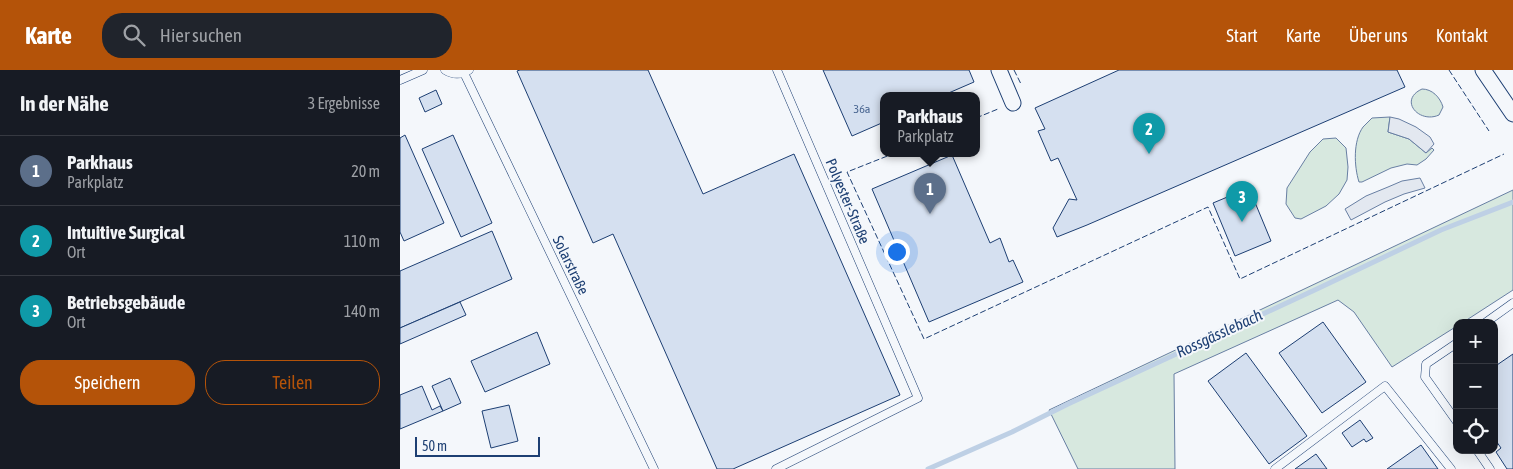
<!DOCTYPE html>
<html lang="de">
<head>
<meta charset="utf-8">
<style>
	:root { --surface:#171b24; --page:#20242c; --text:#f1f3f6; --muted:#9ea1a6; --line:#363941; --accent:#b45309 }
	body { margin:0; font-family:"Asap Condensed",sans-serif; background:var(--page); color:var(--text) }
	.controls { position:absolute; right:15px; bottom:15px; display:grid; overflow:hidden; border-radius:10px; box-shadow:0 5px 20px #0002 }
	.controls button { width:45px; height:45px; display:grid; place-items:center; padding:0; border:0; border-bottom:1px solid var(--line); background:var(--surface); color:var(--text); font:25px sans-serif }
	.scale { position:absolute; left:15px; bottom:12px; width:125px; box-sizing:border-box; padding-left:5px; border:2px solid #1d3f73; border-top:0; font-size:14px; line-height:18px; white-space:nowrap; color:#1d3f73; -webkit-text-stroke:4px #f4f7fb; paint-order:stroke }
	.you { position:absolute; left:496px; top:181px; width:18px; height:18px; margin:-12px; border:4px solid #fff; border-radius:50%; background:#1a73e8; box-shadow:0 0 0 8px #1a73e833 }
	.badge { display:grid; place-items:center; width:32px; height:32px; border-radius:50%; background:var(--accent); color:#fff; font-size:16px; font-weight:700 }
	.pin { position:absolute; translate:-50% -41px; filter:drop-shadow(0 1px 2px #0008) }
	.pin::after { content:''; position:absolute; top:26px; width:18px; height:15px; background:inherit; clip-path:polygon(0 0,100% 0,50% 100%) }
	.popup { position:absolute; left:480px; top:22px; width:100px; height:65px; box-sizing:border-box; display:grid; place-content:center; border-radius:10px; background:var(--surface); filter:drop-shadow(0 1px 4px #0005); font-size:16px; white-space:nowrap; color:var(--muted) }
	.popup b { font-size:19px; color:var(--text) }
	.popup::after { content:''; position:absolute; left:50%; top:100%; margin-left:-10px; border:10px solid transparent; border-top-color:var(--surface) }
	.list { margin:0; padding:0; list-style:none }
	h2 { display:flex; justify-content:space-between; align-items:center; height:65px; margin:0; padding:0 20px; font-size:21px }
	h2 small { font-size:16px; font-weight:400; color:var(--muted) }
	.list li { display:grid; grid-template-columns:32px 1fr auto; gap:15px; align-items:center; box-sizing:border-box; height:70px; padding:0 20px; border-top:1px solid var(--line) }
	.list b { display:block; font-size:19px; white-space:nowrap }
	.list p { margin:0; font-size:16px; white-space:nowrap; color:var(--muted) }
	.list em { font-size:16px; font-style:normal; color:var(--muted) }
	.actions { display:flex; gap:10px; padding:15px 20px }
	.actions a { flex:1; padding:11px 0; border:1px solid var(--accent); border-radius:20px; text-align:center; font-size:18px; color:var(--accent) }
	.actions .main { background:var(--accent); color:#fff }
	.icon { flex:none; width:28px; height:28px; fill:none; stroke:currentColor; stroke-width:2; stroke-linecap:round; stroke-linejoin:round }
	.map { position:relative; flex:none; width:1113px; height:399px; overflow:hidden }
	header { display:flex; align-items:center; gap:30px; box-sizing:border-box; height:70px; padding:0 25px; background:var(--accent); color:#fff }
	header strong { font-size:24px }
	nav { display:flex; gap:28px; margin-inline-start:auto; font-size:18px }
	.search { width:350px; height:45px; background:var(--page); display:flex; align-items:center; gap:12px; box-sizing:border-box; padding:0 18px; border-radius:20px; color:var(--muted); font-size:19px }
	main { display:flex }
	aside { flex:1; background:var(--surface) }
	.map>svg:first-child { display:block }
</style>
</head>
<body>
<header>
<strong>Karte</strong>
<div class="search"><svg class="icon" aria-label="search" viewBox="0 0 24 24"><circle cx="10" cy="10" r="6"/><path d="M15 15l6 6"/></svg>Hier suchen</div>
<nav><a>Start</a><a>Karte</a><a>Über uns</a><a>Kontakt</a></nav>
</header>
<main>
<aside>
<h2>In der Nähe<small>3 Ergebnisse</small></h2>
<ul class="list">
<li><span class="badge" style="background:#5c6f8a">1</span><div><b>Parkhaus</b><p>Parkplatz</p></div><em>20 m</em></li>
<li><span class="badge" style="background:#0f9aa8">2</span><div><b>Intuitive Surgical</b><p>Ort</p></div><em>110 m</em></li>
<li><span class="badge" style="background:#0f9aa8">3</span><div><b>Betriebsgebäude</b><p>Ort</p></div><em>140 m</em></li>
</ul>
<div class="actions"><a class="main">Speichern</a><a>Teilen</a></div>
</aside>
<div class="map">
<svg width="1113" height="399" viewBox="0 0 1113 399">
	<rect width="100%" height="100%" fill="#f4f7fb"/>
	<g fill="#d7e8df" stroke="#687fa3">
		<path d="M1022,19C1032,19 1040,27 1043,37L1039,45C1019,54 998,30 1022,19Z"/>
		<path d="M990,47L988,62L1009,69L1026,83L1032,78L1034,80L1026,89L1017,95L1007,94L991,98L962,112H959C954,96 953,71 963,57C966,54 969,51 972,48Z"/>
		<path d="M936,68L946,78L948,97L947,110L939,124L926,136L901,149L895,148L886,134L887,118L910,82L923,69Z"/>
		<path d="M1113,120V220L1062,253H1057V256L992,297L954,242L938,230L774,304L775,399H678L649,340Z"/>
	</g>
	<g fill="#e3e8f0" stroke="#687fa3">
		<path d="M990,47L999,49L1016,57L1030,67L1034,74L1026,83L1009,69L988,62Z"/>
		<path d="M1020,108L1025,118L1004,124L985,132L951,150L945,139L966,126L988,117L1002,111Z"/>
	</g>
	<g fill="none" stroke-linecap="round" stroke-linejoin="round">
		<path stroke="#bed0e5" stroke-width="5" d="M528,399L612,362L668,334L919,218L1041,160L1113,132"/>
	</g>
	<g fill="#d5e0f0" stroke="#1d3f73">
		<path d="M120,0H248L303,124L394,84L500,325L333,399H317L213,164L193,173L117,1Z"/>
		<path d="M423,0H569L574,12L544,25H484V52L452,66Z"/>
		<path d="M719,0H997L1005,17L687,155L657,167L653,158L669,129L677,130L658,88L651,91L638,61L645,59L635,38Z"/>
		<path d="M36,20L42,34L25,42L19,28Z"/>
		<path d="M5,65L44,153L4,171L0,162V68Z"/>
		<path d="M53,65L92,153L61,167L22,79Z"/>
		<path d="M552,85L590,173L600,168L609,192L613,190L623,212L529,252L472,119Z"/>
		<path d="M849,118L871,171L835,186L813,133Z"/>
		<path d="M92,161L112,209L0,258V201Z"/>
		<path d="M60,232L66,245L0,274V258Z"/>
		<path d="M923,252L966,312L922,343L879,283Z"/>
		<path d="M137,262L150,294L85,322L71,291Z"/>
		<path d="M846,283L907,366L869,394L808,311Z"/>
		<path d="M1113,284V399H1107L1096,382L1101,378L1094,368V297Z"/>
		<path d="M50,308L61,333L43,341L32,316Z"/>
		<path d="M22,316L32,340L40,336L43,341L0,359V325Z"/>
		<path d="M109,335L118,371L91,378L82,341Z"/>
		<path d="M960,350L973,368L966,372L964,369L952,377L942,363Z"/>
		<path d="M1021,375L1038,399H987Z"/>
		<path d="M916,384L927,399H895Z"/>
	</g>
	<g fill="none" stroke-linecap="round" stroke-linejoin="round">
		<g stroke="#1d3f73" stroke-width="9">
			<g id="service">
				<path d="M45,0C53,5 61,5 69,0"/>
				<path d="M64,3L254,399"/>
				<path d="M0,10L23,0"/>
				<path d="M1085,253L1113,233"/>
				<path d="M1057,273L1026,294L1025,307L1057,352"/>
				<path d="M1077,380L1090,399"/>
				<path d="M376,399L518,328L377,0"/>
				<path d="M875,399L985,316L1051,399"/>
			</g>
		</g>
		<g stroke="#1d3f73" stroke-width="17">
			<g id="minor">
				<path d="M599,0L613,33"/>
				<path d="M1083,0L1113,44"/>
			</g>
		</g>
		<use href="#service" stroke="#f4f7fb" stroke-width="8"/>
		<use href="#minor" stroke="#f4f7fb" stroke-width="15"/>
		<g stroke="#1d3f73" stroke-width="1" stroke-dasharray="6 2.5" stroke-linecap="butt">
			<path d="M614,0L621,14"/>
			<path d="M1049,0L1089,61"/>
			<path d="M576,48L598,39"/>
			<path d="M495,83L447,102L524,269L808,137L840,209L1104,84"/>
		</g>
	</g>
	<g text-anchor="middle" dominant-baseline="central" stroke-width="4" stroke-linejoin="round" paint-order="stroke">
		<g font-size="12" fill="#4b6792">
			<text x="462" y="39">36a</text>
		</g>
		<g font-size="15" fill="#1d3f73" stroke="#f4f7fb">
			<text transform="translate(448 131) rotate(67)">Polyester-Straße</text>
			<text transform="translate(171 195) rotate(64)">Solarstraße</text>
		</g>
		<g font-size="16" font-style="italic" fill="#1d3f73" stroke="#f4f7fb">
			<text transform="translate(819 263) rotate(-25)">Rossgässlebach</text>
		</g>
	</g>
</svg>
<div class="controls">
<button>+</button>
<button>−</button>
<button><svg class="icon" aria-label="locate" viewBox="0 0 24 24"><circle cx="12" cy="12" r="6"/><path d="M12 2v4M12 18v4M2 12h4M18 12h4"/></svg></button>
</div>
<div class="scale">50 m</div>
<div class="you"></div>
<div class="pin badge" style="left:530px;top:144px;background:#5c6f8a">1</div>
<div class="popup"><b>Parkhaus</b>Parkplatz</div>
<div class="pin badge" style="left:749px;top:84px;background:#0f9aa8">2</div>
<div class="pin badge" style="left:842px;top:152px;background:#0f9aa8">3</div>
</div>
</main>
</body>
</html>
